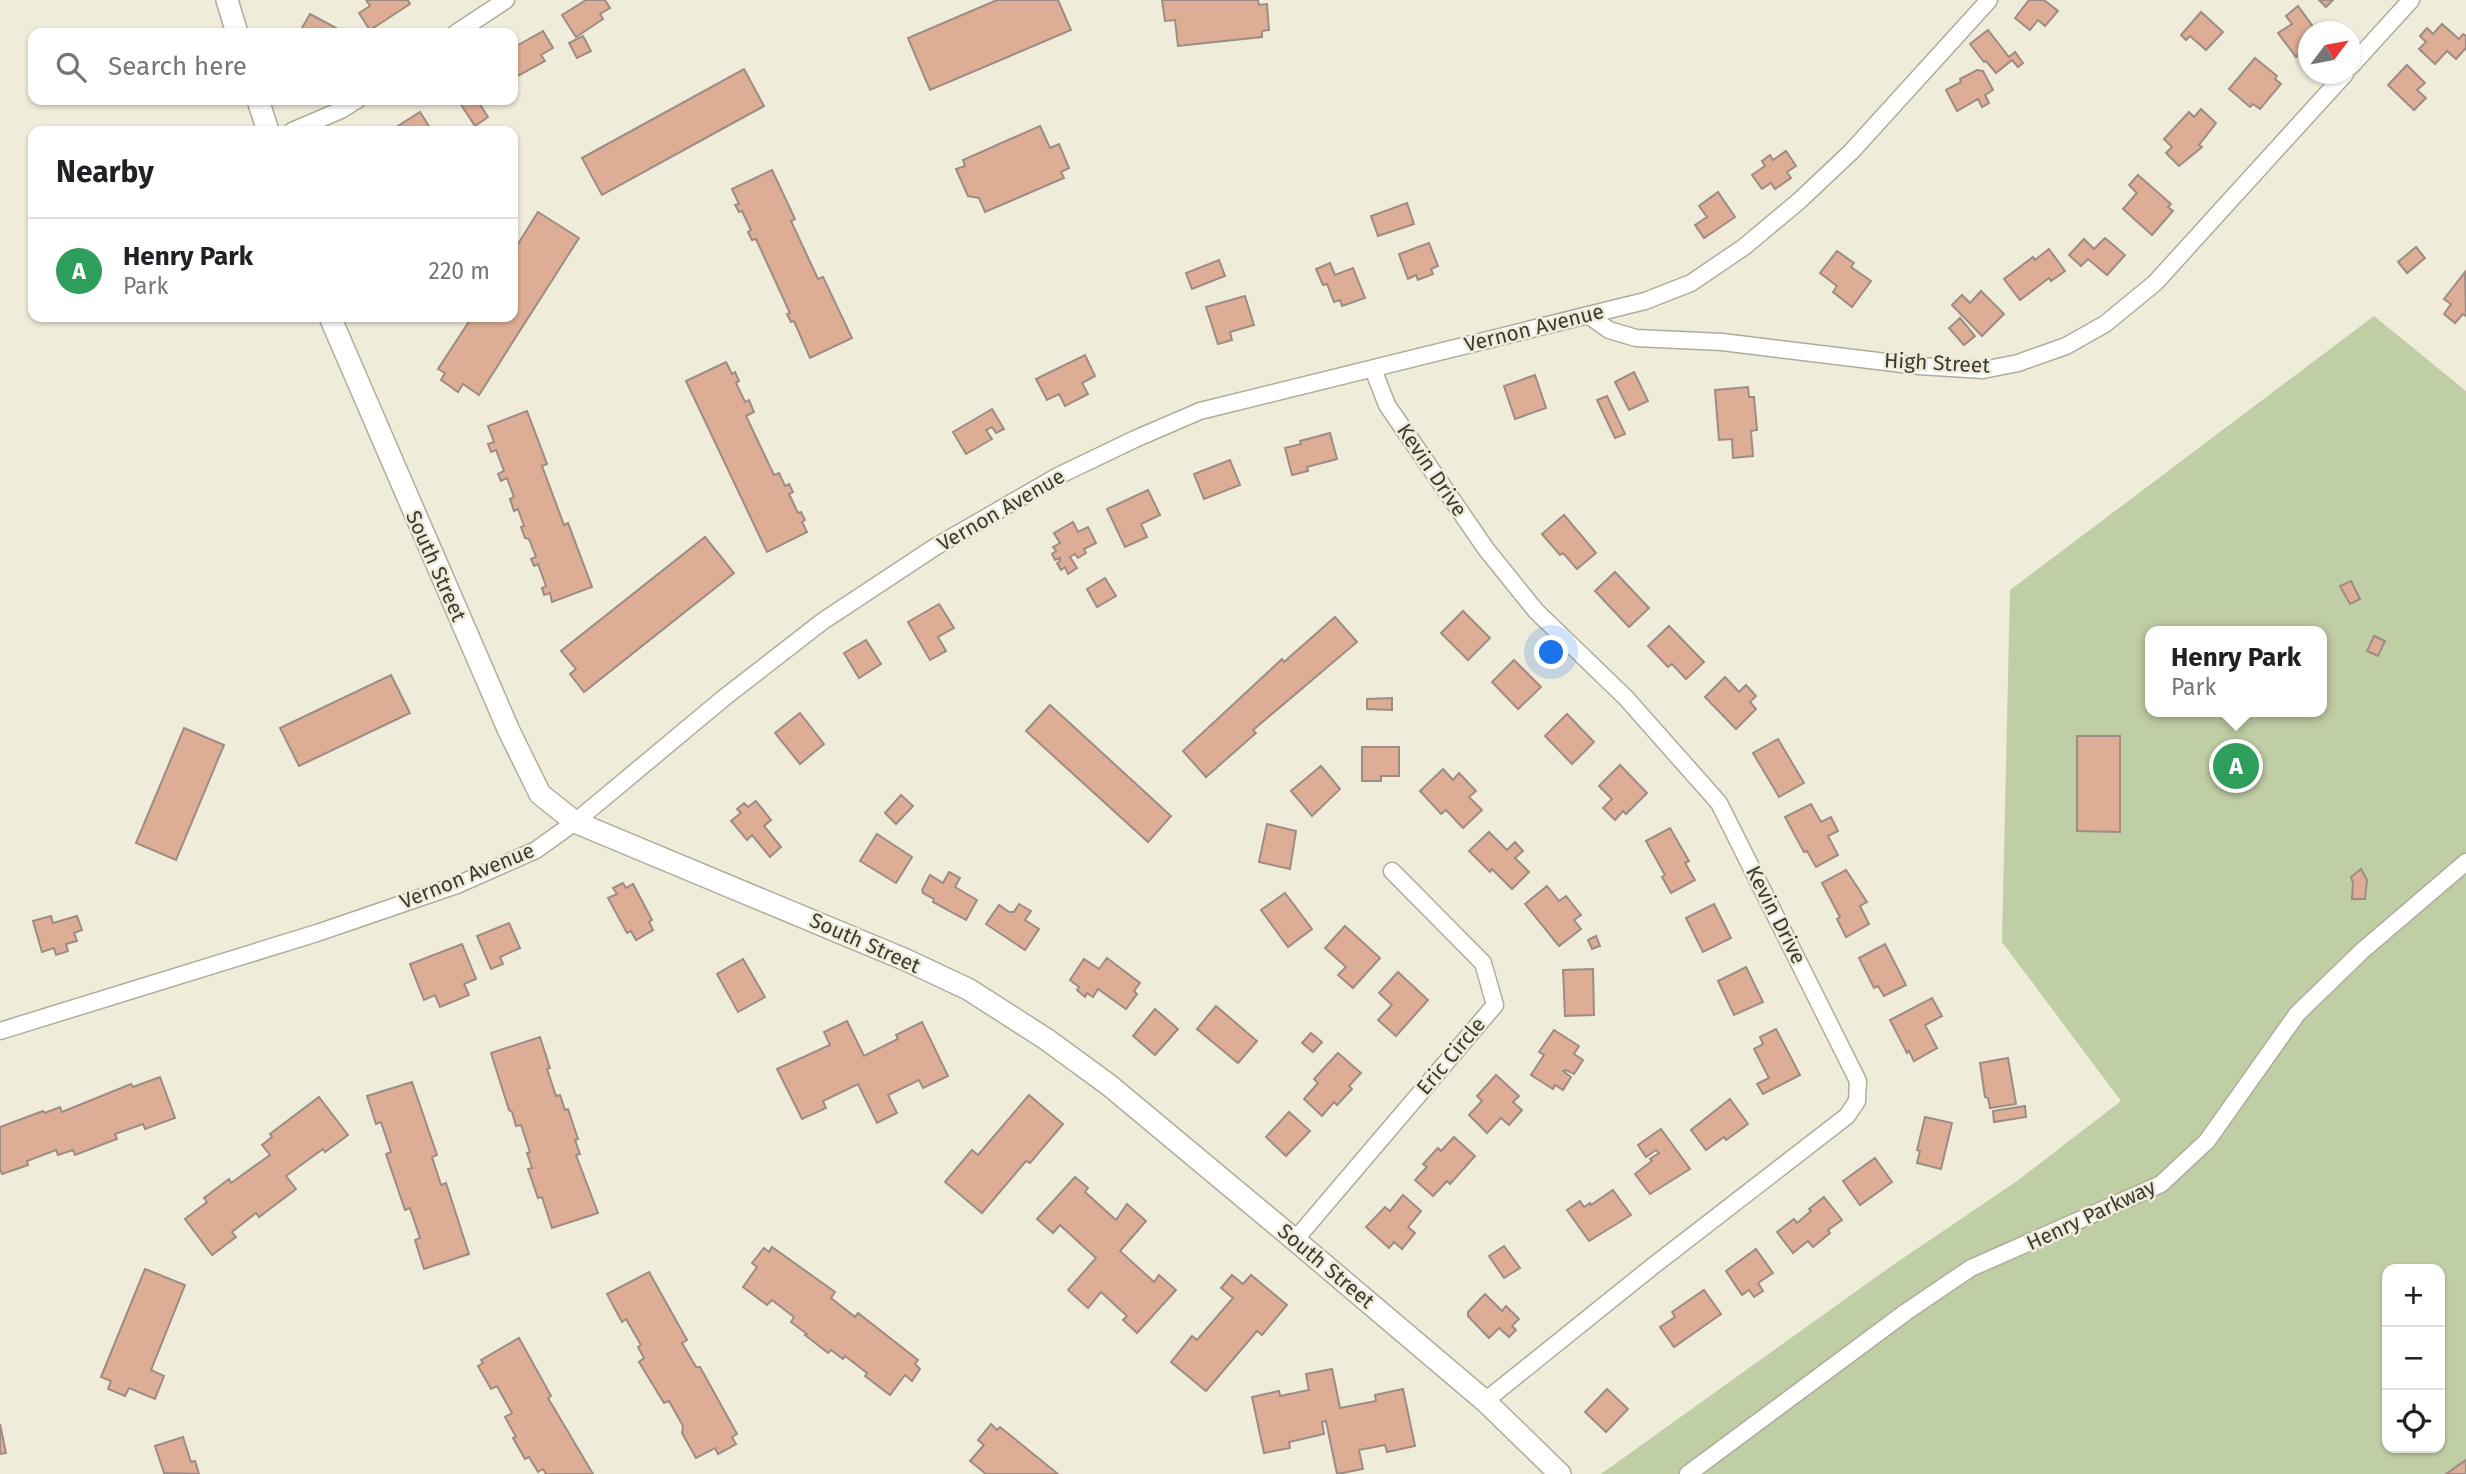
<!DOCTYPE html>
<html lang="en">
<head>
<meta charset="utf-8">
<style>
	:root { --surface:#fff; --page:#f2f2f2; --text:#202124; --muted:#757577; --line:#e0e0e0; --accent:#0d744b }
	body { margin:0; font-family:"Fira Sans",sans-serif; background:var(--page); color:var(--text) }
	.controls { position:absolute; right:21px; bottom:21px; display:grid; overflow:hidden; border-radius:14px; box-shadow:0 2px 5px #0004 }
	.controls button { width:63px; height:63px; display:grid; place-items:center; padding:0; border:0; border-bottom:2px solid var(--line); background:var(--surface); color:var(--text); font:35px sans-serif }
	.compass { position:absolute; left:2298px; top:21px; width:63px; height:63px; border-radius:50%; background:var(--surface); box-shadow:0 2px 5px #0004; rotate:58deg }
	.you { position:absolute; left:1552px; top:653px; width:24px; height:24px; margin:-18px; border:5px solid #fff; border-radius:50%; background:#1a73e8; box-shadow:0 0 0 10px #1a73e833 }
	.badge { display:grid; place-items:center; width:46px; height:46px; border-radius:50%; background:var(--accent); color:#fff; font-size:23px; font-weight:700 }
	.pin { position:absolute; translate:-50% -50%; border:4px solid #fff; box-shadow:0 2px 7px #0006 }
	.popup { position:absolute; left:2145px; top:626px; width:182px; height:91px; box-sizing:border-box; display:grid; place-content:center; border-radius:14px; background:var(--surface); filter:drop-shadow(0 2px 5px #0005); font-size:23px; white-space:nowrap; color:var(--muted) }
	.popup b { font-size:26px; color:var(--text) }
	.popup::after { content:''; position:absolute; left:50%; top:100%; margin-left:-14px; border:14px solid transparent; border-top-color:var(--surface) }
	.list { margin:0; padding:0; list-style:none }
	h2 { display:flex; justify-content:space-between; align-items:center; height:91px; margin:0; padding:0 28px; font-size:30px }
	h2 small { font-size:23px; font-weight:400; color:var(--muted) }
	.list li { display:grid; grid-template-columns:46px 1fr auto; gap:21px; align-items:center; box-sizing:border-box; height:105px; padding:0 28px; border-top:2px solid var(--line) }
	.list b { display:block; font-size:26px; white-space:nowrap }
	.list p { margin:0; font-size:23px; white-space:nowrap; color:var(--muted) }
	.list em { font-size:23px; font-style:normal; color:var(--muted) }
	.icon { flex:none; width:38px; height:38px; fill:none; stroke:currentColor; stroke-width:2; stroke-linecap:round; stroke-linejoin:round }
	.map { position:relative; flex:none; width:2466px; height:1474px; overflow:hidden }
	.search { position:absolute; background:var(--surface); box-shadow:0 2px 5px #0004; left:28px; top:28px; width:490px; height:77px; display:flex; align-items:center; gap:18px; box-sizing:border-box; padding:0 24px; border-radius:14px; color:var(--muted); font-size:26px }
	.panel { position:absolute; background:var(--surface); box-shadow:0 2px 5px #0004; left:28px; top:126px; width:490px; height:196px; border-radius:14px }
	.map>svg:first-child { display:block }
</style>
</head>
<body>
<div class="map">
<svg width="2466" height="1474" viewBox="0 0 2466 1474">
	<rect width="100%" height="100%" fill="#f0ecda"/>
	<path fill="#c0cea5" fill-rule="evenodd" d="M2374,316L2466,391V1474H1601L1890,1267L2017,1181L2121,1101L2002,942L2010,590ZM2150,631H2322V712H2150ZM2387,1269H2440V1448H2387Z"/>
	<g fill="#dead95" stroke="#9e8c84" stroke-width="2">
		<path d="M366,0H408L410,4L370,30L359,13L370,6Z"/>
		<path d="M586,0H605L610,8L600,14L603,19L576,37L562,15Z"/>
		<path d="M997,0H1058L1071,30L930,90L908,38Z"/>
		<path d="M1162,0H1258L1259,5L1267,4L1269,30L1262,31V37L1178,46L1175,20L1165,21Z"/>
		<path d="M2029,0H2044L2058,11L2045,26L2038,20L2030,30L2015,18Z"/>
		<path d="M2319,0H2333L2326,7Z"/>
		<path d="M2298,6L2317,32H2308V56L2304,59L2300,54L2296,57L2278,33L2292,24L2286,16Z"/>
		<path d="M2201,12L2223,32L2206,50L2190,36L2186,40L2181,35Z"/>
		<path d="M310,14L336,28L333,33H299Z"/>
		<path d="M2442,24L2459,39L2463,34L2466,36V48L2456,59L2447,51L2435,64L2419,49L2426,42L2420,36L2427,28L2433,34Z"/>
		<path d="M1988,30L2009,57L2015,52L2023,63L2018,67L2012,60L1996,73L1986,61L1984,62L1970,44Z"/>
		<path d="M543,31L553,48L541,55L545,61L516,77L513,72V48Z"/>
		<path d="M583,36L591,51L577,58L569,43Z"/>
		<path d="M2255,58L2277,76L2275,79L2281,84L2260,109L2253,104L2250,107L2229,89Z"/>
		<path d="M2407,65L2425,83L2417,90L2426,98L2414,110L2388,85Z"/>
		<path d="M744,69L764,106L602,195L582,158Z"/>
		<path d="M1977,70L1983,71L1993,90L1985,95L1989,103L1982,107L1978,99L1957,111L1946,90L1961,82L1960,79Z"/>
		<path d="M458,100H477L488,117L475,126Z"/>
		<path d="M2201,109L2216,123L2199,145L2202,147L2179,166L2166,153L2172,147L2164,139L2189,112L2194,117Z"/>
		<path d="M420,112L432,131H396L395,128Z"/>
		<path d="M1040,126L1050,148L1059,144L1069,168L1061,172L1064,178L985,212L979,198L968,196L956,169L965,166L963,160Z"/>
		<path d="M1786,151L1796,166L1787,172L1791,178L1775,189L1771,183L1762,189L1752,175L1765,166L1762,161L1770,155L1773,160Z"/>
		<path d="M772,170L795,219L791,221L818,279L823,277L852,338L810,358L794,321L791,322L787,314L790,313L756,239L752,240L748,232L751,230L742,211L739,212L735,205L739,204L732,189Z"/>
		<path d="M2138,175L2171,204L2168,207L2173,211L2152,235L2123,209L2137,193L2129,185Z"/>
		<path d="M1718,192L1735,217L1704,238L1695,225L1707,217L1699,206Z"/>
		<path d="M1407,203L1414,224L1378,236L1371,216Z"/>
		<path d="M538,212L579,238L479,395L463,384L458,392L441,380L445,373L438,369L472,317H513V252Z"/>
		<path d="M2105,238L2125,255L2107,275L2088,259L2081,266L2069,255L2084,239L2094,249Z"/>
		<path d="M1429,243L1438,266L1431,269L1433,274L1418,280L1416,275L1408,279L1399,254Z"/>
		<path d="M2416,247L2425,258L2407,273L2398,262Z"/>
		<path d="M2049,249L2065,271L2051,281L2049,278L2020,300L2004,279L2033,257L2035,260Z"/>
		<path d="M1837,251L1854,263L1851,267L1871,281L1852,307L1833,292L1837,286L1820,273Z"/>
		<path d="M1219,260L1225,276L1192,289L1186,273Z"/>
		<path d="M1330,263L1335,275L1353,268L1365,298L1342,306L1340,300L1334,302L1327,284L1323,285L1316,269Z"/>
		<path d="M2465,272L2466,316L2463,314L2455,323L2444,314L2451,304L2444,299Z"/>
		<path d="M1981,291L2004,314L1982,336L1952,305L1962,295L1970,303Z"/>
		<path d="M1245,296L1254,325L1230,332L1232,340L1218,344L1206,307Z"/>
		<path d="M1960,318L1975,336L1964,345L1949,328Z"/>
		<path d="M1085,355L1095,376L1082,383L1088,394L1065,406L1059,394L1047,400L1036,379Z"/>
		<path d="M726,362L732,374L735,372L739,381L736,383L745,402L749,400L754,412L746,416L774,475L779,473L785,486L789,484L793,492L789,494L798,513L801,512L805,520L802,522L807,532L767,552L686,381Z"/>
		<path d="M1634,372L1648,401L1629,410L1615,382Z"/>
		<path d="M1535,375L1546,408L1515,419L1504,386Z"/>
		<path d="M1748,387L1749,397H1754L1757,430L1751,431L1753,456L1733,458L1732,439L1719,440L1715,390Z"/>
		<path d="M1607,396L1625,434L1615,438L1597,400Z"/>
		<path d="M992,409L1004,429L996,433L992,427L986,430L992,439L966,454L953,432Z"/>
		<path d="M527,411L547,464L542,466L564,525L568,523L592,587L552,602L550,593L544,595L542,588L546,586L538,564L534,566L531,559L536,557L529,539L525,538L521,527L524,526L518,509L514,511L510,499L514,497L507,478L501,481L498,474L504,471L496,450L491,452L488,444L494,442L488,426Z"/>
		<path d="M1330,433L1337,459L1307,467L1308,471L1292,475L1285,448L1301,444L1300,441Z"/>
		<path d="M1230,460L1240,485L1204,499L1194,474Z"/>
		<path d="M1148,490L1160,515L1141,524L1147,537L1125,547L1107,509Z"/>
		<path d="M1564,515L1596,553L1577,569L1563,553L1560,555L1542,534Z"/>
		<path d="M1073,522L1078,532L1088,527L1096,543L1084,549L1086,553L1078,558L1075,554L1070,557L1077,568L1068,574L1065,567L1061,570L1057,563L1060,561V558L1055,560L1052,554L1056,551L1053,547L1060,543L1054,533Z"/>
		<path d="M705,537L734,573L584,692L570,674L576,669L561,651Z"/>
		<path d="M1615,572L1649,608L1629,627L1595,591Z"/>
		<path d="M1105,578L1116,596L1097,607L1087,589Z"/>
		<path d="M2351,581L2360,599L2350,604L2340,586Z"/>
		<path d="M939,604L954,628L938,637L946,651L930,660L908,622Z"/>
		<path d="M1463,611L1490,638L1468,660L1441,633Z"/>
		<path d="M1335,617L1357,642L1253,730L1256,733L1206,777L1183,751L1282,659L1284,662Z"/>
		<path d="M1669,626L1704,662L1686,679L1672,664L1668,667L1648,646Z"/>
		<path d="M2374,636L2385,641L2378,656L2367,651Z"/>
		<path d="M866,640L881,664L859,678L844,653Z"/>
		<path d="M1514,660L1541,687L1518,709L1492,682Z"/>
		<path d="M391,675L410,713L299,766L280,728Z"/>
		<path d="M1725,677L1739,692L1746,685L1756,696L1750,702L1756,709L1736,729L1705,697Z"/>
		<path d="M1392,698V710L1367,709V699Z"/>
		<path d="M1050,705L1171,816L1148,842L1026,731Z"/>
		<path d="M800,713L824,744L800,764L775,733Z"/>
		<path d="M1567,714L1594,742L1572,764L1545,736Z"/>
		<path d="M184,728L224,745L176,860L136,843Z"/>
		<path d="M2077,736H2120V832L2077,831Z"/>
		<path d="M1778,739L1804,783L1779,797L1753,753Z"/>
		<path d="M1362,747H1399V776H1381V781H1362Z"/>
		<path d="M1620,765L1647,793L1626,814L1623,811L1615,820L1603,808L1612,799L1599,786Z"/>
		<path d="M1321,766L1340,789L1312,816L1291,791Z"/>
		<path d="M1443,769L1453,780L1459,773L1476,791L1469,797L1482,810L1463,828L1446,810L1441,814L1420,791Z"/>
		<path d="M901,795L913,806L896,824L885,813Z"/>
		<path d="M756,801L771,820L764,826L781,847L770,857L752,835L747,840L731,821L741,813L737,809L744,803L748,807Z"/>
		<path d="M1811,804L1821,822L1831,817L1838,831L1828,836L1838,855L1816,867L1807,851L1804,852L1785,817Z"/>
		<path d="M1267,824L1296,831L1290,869L1259,862Z"/>
		<path d="M1670,828L1689,861L1685,863L1695,880L1671,893L1662,877L1665,875L1646,841Z"/>
		<path d="M1489,832L1507,850L1515,842L1523,851L1515,858L1529,872L1512,889L1492,869L1490,872L1469,851Z"/>
		<path d="M877,834L912,857L896,883L860,861Z"/>
		<path d="M2361,869L2367,880L2365,899H2352L2353,883L2351,877Z"/>
		<path d="M1846,870L1867,902L1860,906L1869,924L1846,937L1837,919L1840,917L1822,883Z"/>
		<path d="M949,872L960,878L955,887L977,900L966,920L933,902L934,899L923,893L922,890L930,875L943,883Z"/>
		<path d="M623,883L626,888L633,884L652,920L649,922L653,930L636,940L631,931L627,933L608,898L617,894L613,888Z"/>
		<path d="M1547,886L1559,901L1566,896L1581,915L1574,920L1581,929L1559,946L1525,904Z"/>
		<path d="M1285,893L1312,929L1288,947L1261,910Z"/>
		<path d="M1019,904L1031,911L1025,920L1039,929L1025,950L986,924L999,905L1009,912H1014Z"/>
		<path d="M1714,904L1731,938L1703,952L1686,918Z"/>
		<path d="M51,916L53,923L77,916L82,930L74,933L77,941L66,944L68,951L56,955L54,948L42,952L33,921Z"/>
		<path d="M509,923L520,948L500,957L503,964L491,969L477,936Z"/>
		<path d="M1345,926L1380,958L1353,988L1338,975L1346,967L1325,948Z"/>
		<path d="M1596,936L1600,946L1592,949L1588,940Z"/>
		<path d="M462,944L476,979L464,984L469,995L440,1007L435,995L424,1000L410,964Z"/>
		<path d="M1885,944L1906,985L1884,996L1878,986L1874,988L1859,958Z"/>
		<path d="M1107,958L1140,983L1134,991L1137,994L1126,1009L1098,989L1093,997L1087,993L1085,997L1077,990L1079,987L1070,980L1084,959L1099,969Z"/>
		<path d="M743,959L765,997L738,1012L717,974Z"/>
		<path d="M1746,967L1763,1002L1734,1015L1718,981Z"/>
		<path d="M1593,969L1594,1015L1565,1016L1563,970Z"/>
		<path d="M1398,972L1428,1000L1396,1036L1378,1020L1392,1005L1379,993Z"/>
		<path d="M1932,998L1942,1016L1925,1025L1937,1048L1914,1061L1909,1051L1907,1053L1890,1020Z"/>
		<path d="M1216,1006L1257,1041L1238,1063L1197,1029Z"/>
		<path d="M1155,1009L1178,1029L1155,1055L1133,1036Z"/>
		<path d="M847,1021L864,1056L898,1039L896,1035L922,1022L948,1076L923,1088L919,1080L888,1095L897,1113L877,1123L858,1084L823,1101L826,1108L802,1119L777,1069L830,1045L824,1032Z"/>
		<path d="M1776,1029L1800,1075L1763,1094L1757,1084L1769,1078L1754,1049L1763,1044L1760,1037Z"/>
		<path d="M1554,1030L1579,1046L1574,1054L1583,1060L1574,1074L1566,1070L1563,1071L1571,1077L1563,1090L1555,1085L1553,1089L1531,1075L1544,1055L1539,1052Z"/>
		<path d="M1311,1033L1322,1042L1313,1052L1302,1043Z"/>
		<path d="M540,1037L550,1068L547,1069L556,1096L560,1095L565,1110L568,1109L578,1139L575,1140L580,1154L576,1155L598,1213L552,1228L542,1197L538,1198L528,1169L532,1168L527,1153L530,1152L521,1125L516,1126L512,1112L509,1110L491,1053Z"/>
		<path d="M1338,1053L1361,1073L1349,1086L1352,1089L1337,1105L1334,1102L1322,1116L1304,1099L1318,1083L1314,1079Z"/>
		<path d="M2008,1058L2016,1104L1990,1108L1988,1098L1985,1097L1980,1063Z"/>
		<path d="M1496,1075L1519,1096L1513,1102L1522,1110L1509,1125L1501,1118L1487,1133L1469,1115L1482,1101L1477,1096Z"/>
		<path d="M160,1077L175,1118L145,1129L143,1124L115,1134L117,1139L75,1155L73,1150L58,1155L56,1150L27,1161L28,1165L2,1174L0,1169V1127L43,1111L45,1113L60,1107L62,1112L131,1084L133,1087Z"/>
		<path d="M412,1082L437,1155L432,1157L441,1185L446,1183L469,1254L424,1269L415,1240L420,1238L410,1208L405,1210L386,1154L391,1152L381,1122L376,1124L367,1096Z"/>
		<path d="M1029,1095L1063,1124L1030,1163L1026,1161L982,1213L945,1182L972,1150L978,1155Z"/>
		<path d="M319,1097L348,1135L325,1152L323,1149L286,1176L296,1189L259,1217L256,1213L232,1232L236,1237L212,1255L185,1219L207,1202L204,1198L229,1179L231,1183L270,1155L262,1145L272,1137L270,1134Z"/>
		<path d="M1730,1099L1748,1124L1726,1140L1724,1137L1706,1150L1691,1130Z"/>
		<path d="M2025,1106L2026,1117L1994,1122L1993,1111Z"/>
		<path d="M1289,1112L1310,1131L1286,1156L1266,1137Z"/>
		<path d="M1925,1117L1952,1123L1941,1169L1917,1163L1920,1151L1917,1150Z"/>
		<path d="M1661,1129L1690,1169L1650,1194L1635,1174L1652,1161L1650,1159L1659,1153L1656,1150L1646,1157L1638,1145Z"/>
		<path d="M1454,1137L1475,1156L1450,1184L1447,1181L1433,1196L1415,1180L1427,1167L1423,1164L1438,1148L1441,1151Z"/>
		<path d="M1875,1158L1892,1182L1860,1205L1843,1181Z"/>
		<path d="M1075,1177L1088,1188L1085,1192L1116,1220L1127,1204L1146,1221L1120,1251L1154,1282L1159,1275L1176,1290L1137,1333L1123,1320L1127,1316L1101,1292L1088,1308L1068,1290L1096,1258L1060,1225L1053,1233L1037,1219Z"/>
		<path d="M1613,1190L1631,1215L1589,1241L1567,1210L1580,1201L1584,1207L1590,1203L1591,1205Z"/>
		<path d="M1403,1195L1421,1211L1408,1227L1415,1233L1402,1249L1394,1242L1389,1248L1366,1227L1385,1207L1390,1211Z"/>
		<path d="M1824,1197L1842,1220L1828,1230L1830,1233L1813,1247L1808,1241L1793,1253L1777,1232L1794,1219L1797,1223L1811,1211L1809,1209Z"/>
		<path d="M1504,1246L1520,1268L1504,1278L1489,1256Z"/>
		<path d="M772,1247L835,1292L831,1298L855,1317L858,1313L918,1360L915,1364L920,1369L912,1381L905,1375L890,1395L865,1376L867,1373L845,1356L843,1359L831,1350L828,1353L805,1335L807,1334L791,1322L794,1317L772,1300L767,1305L743,1287L757,1267L752,1263L764,1248L769,1252Z"/>
		<path d="M1756,1249L1773,1273L1758,1283L1763,1291L1754,1297L1749,1290L1742,1295L1726,1271Z"/>
		<path d="M145,1269L185,1285L151,1370L164,1376L155,1399L129,1388L125,1396L108,1389L111,1381L101,1377Z"/>
		<path d="M649,1272L687,1340L682,1343L696,1367H700L737,1434L732,1437L736,1444L718,1454L715,1448L696,1458L682,1433L683,1426L669,1401L664,1403L639,1362L644,1358L638,1347L641,1345L626,1319L622,1322L607,1294Z"/>
		<path d="M1232,1275L1243,1284L1251,1275L1287,1305L1262,1335L1257,1331L1206,1391L1171,1362L1192,1336L1197,1340L1233,1298L1221,1288Z"/>
		<path d="M1704,1290L1721,1314L1674,1347L1660,1327L1675,1317L1672,1312Z"/>
		<path d="M1485,1294L1502,1311L1506,1306L1519,1319L1512,1326L1516,1330L1509,1337L1499,1328L1489,1338L1468,1316V1312Z"/>
		<path d="M519,1338L551,1396L548,1398L593,1474H546L543,1469L538,1472L529,1457L525,1459L513,1438L516,1437L505,1417L512,1413L497,1386L491,1389L478,1366L483,1363L481,1360Z"/>
		<path d="M1332,1369L1340,1408L1376,1401L1375,1395L1403,1389L1415,1446L1387,1452L1385,1445L1359,1450L1363,1469L1337,1474L1326,1421L1322,1422L1324,1434L1289,1442L1290,1448L1264,1453L1252,1397L1279,1391L1280,1396L1309,1390L1306,1374Z"/>
		<path d="M1607,1389L1628,1409L1606,1432L1585,1412Z"/>
		<path d="M0,1424L6,1453L0,1454Z"/>
		<path d="M991,1424L997,1430L1000,1427L1058,1474H986L970,1461L984,1445L978,1440Z"/>
		<path d="M183,1437L191,1462L195,1461L199,1474L164,1473L155,1446Z"/>
		<path d="M2466,1460V1474H2446Z"/>
	</g>
	<g fill="none" stroke-linecap="round" stroke-linejoin="round">
		<g stroke="#b0ac9b" stroke-width="19">
			<g id="minor">
				<path d="M456,33L506,0"/>
				<path d="M2350,67L2411,0"/>
				<path d="M292,131L341,110L357,100"/>
				<path d="M1588,315L1609,330L1636,338L1722,342L1919,366L1983,370L2018,363L2066,346L2105,324L2155,283L2345,74"/>
				<path d="M1373,369L1387,405L1486,549L1536,611L1626,698L1719,803L1858,1081L1857,1101L1847,1116L1653,1266L1485,1401"/>
				<path d="M0,1031L317,933L457,885L536,850L575,822L725,697L823,621L935,547L1058,476L1135,439L1200,411L1645,301L1691,283L1744,247L1799,201L1851,152L1989,0"/>
				<path d="M1295,1240L1495,1005L1483,963L1392,871"/>
				<path d="M1688,1474L1906,1312L1971,1268L2161,1184L2207,1141L2297,1014L2362,951L2466,862"/>
			</g>
		</g>
		<g stroke="#b0ac9b" stroke-width="24">
			<g id="tertiary">
				<path d="M227,0L237,33"/>
				<path d="M258,100L268,131"/>
				<path d="M330,317L509,731L540,794L575,822L906,960L968,989L1046,1039L1109,1085L1295,1240L1485,1401L1560,1474"/>
			</g>
		</g>
		<use href="#minor" stroke="#fff" stroke-width="16"/>
		<use href="#tertiary" stroke="#fff" stroke-width="21"/>
	</g>
	<g text-anchor="middle" dominant-baseline="central" stroke-width="5" stroke-linejoin="round" paint-order="stroke">
		<g font-size="21" fill="#3b3932" stroke="#f0ecda">
			<text transform="translate(1534 328) rotate(-14)">Vernon Avenue</text>
			<text transform="translate(1937 363) rotate(3)">High Street</text>
			<text transform="translate(1432 470) rotate(56)">Kevin Drive</text>
			<text transform="translate(1001 510) rotate(-30)">Vernon Avenue</text>
			<text transform="translate(436 566) rotate(66)">South Street</text>
			<text transform="translate(467 876) rotate(-22)">Vernon Avenue</text>
			<text transform="translate(1776 915) rotate(63)">Kevin Drive</text>
			<text transform="translate(865 943) rotate(24)">South Street</text>
			<text transform="translate(1451 1056) rotate(-50)">Eric Circle</text>
			<text transform="translate(2091 1215) rotate(-25)">Henry Parkway</text>
			<text transform="translate(1326 1266) rotate(40)">South Street</text>
		</g>
	</g>
</svg>
<div class="controls">
<button>+</button>
<button>−</button>
<button><svg class="icon" aria-label="locate" viewBox="0 0 24 24"><circle cx="12" cy="12" r="6"/><path d="M12 2v4M12 18v4M2 12h4M18 12h4"/></svg></button>
</div>
<svg class="compass" viewBox="-18 -18 36 36"><path d="M0-13l5 13h-10z" fill="#e53935"/><path d="M0 13l5-13h-10z" fill="#757577"/></svg>
<div class="you"></div>
<div class="pin badge" style="left:2236px;top:766px;background:#2e9e5b">A</div>
<div class="popup"><b>Henry Park</b>Park</div>
<div class="search"><svg class="icon" aria-label="search" viewBox="0 0 24 24"><circle cx="10" cy="10" r="6"/><path d="M15 15l6 6"/></svg>Search here</div>
<section class="panel">
<h2>Nearby<small></small></h2>
<ul class="list">
<li><span class="badge" style="background:#2e9e5b">A</span><div><b>Henry Park</b><p>Park</p></div><em>220 m</em></li>
</ul>
</section>
</div>
</body>
</html>
